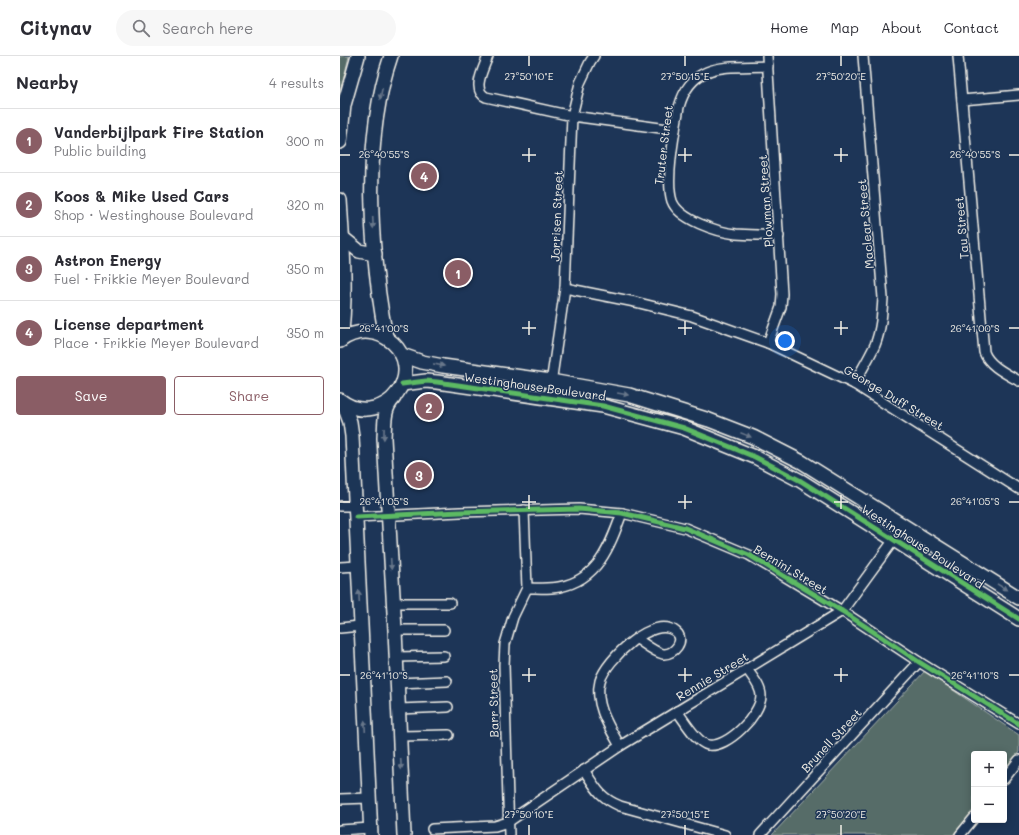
<!DOCTYPE html>
<html lang="en">
<head>
<meta charset="utf-8">
<style>
	:root { --surface:#fff; --page:#f7f7f7; --text:#2b2b33; --muted:#7c7c81; --line:#e1e1e2; --accent:#8a5d65 }
	body { margin:0; font-family:Mali,sans-serif; background:var(--page); color:var(--text) }
	.controls { position:absolute; right:12px; bottom:12px; display:grid; overflow:hidden; border-radius:4px; box-shadow:0 2px 10px #0003 }
	.controls button { width:36px; height:36px; display:grid; place-items:center; padding:0; border:0; border-bottom:1px solid var(--line); background:var(--surface); color:var(--text); font:20px sans-serif }
	.you { position:absolute; left:445px; top:285px; width:14px; height:14px; margin:-10px; border:3px solid #fff; border-radius:50%; background:#1a73e8; box-shadow:0 0 0 6px #1a73e833 }
	.badge { display:grid; place-items:center; width:26px; height:26px; border-radius:50%; background:var(--accent); color:#fff; font-size:13px; font-weight:700 }
	.pin { position:absolute; translate:-50% -50%; border:2px solid #fff; box-shadow:0 1px 4px #0006 }
	.list { margin:0; padding:0; list-style:none }
	h2 { display:flex; justify-content:space-between; align-items:center; height:52px; margin:0; padding:0 16px; font-size:17px }
	h2 small { font-size:13px; font-weight:400; color:var(--muted) }
	.list li { display:grid; grid-template-columns:26px 1fr auto; gap:12px; align-items:center; box-sizing:border-box; height:64px; padding:0 16px; border-top:1px solid var(--line) }
	.list b { display:block; font-size:15px; white-space:nowrap }
	.list p { margin:0; font-size:13px; white-space:nowrap; color:var(--muted) }
	.list em { font-size:13px; font-style:normal; color:var(--muted) }
	.actions { display:flex; gap:8px; padding:12px 16px }
	.actions a { flex:1; padding:9px 0; border:1px solid var(--accent); border-radius:4px; text-align:center; font-size:14px; color:var(--accent) }
	.actions .main { background:var(--accent); color:#fff }
	.icon { flex:none; width:22px; height:22px; fill:none; stroke:currentColor; stroke-width:2; stroke-linecap:round; stroke-linejoin:round }
	.map { position:relative; flex:none; width:679px; height:779px; overflow:hidden }
	header { display:flex; align-items:center; gap:24px; box-sizing:border-box; height:56px; padding:0 20px; background:var(--surface); border-bottom:1px solid var(--line) }
	header strong { font-size:19px }
	nav { display:flex; gap:22px; margin-inline-start:auto; font-size:14px }
	.search { width:280px; height:36px; background:var(--page); display:flex; align-items:center; gap:10px; box-sizing:border-box; padding:0 14px; border-radius:22px; color:var(--muted); font-size:15px }
	main { display:flex }
	aside { flex:1; background:var(--surface) }
	.map>svg:first-child { display:block }
</style>
</head>
<body>
<header>
<strong>Citynav</strong>
<div class="search"><svg class="icon" aria-label="search" viewBox="0 0 24 24"><circle cx="10" cy="10" r="6"/><path d="M15 15l6 6"/></svg>Search here</div>
<nav><a>Home</a><a>Map</a><a>About</a><a>Contact</a></nav>
</header>
<main>
<aside>
<h2>Nearby<small>4 results</small></h2>
<ul class="list">
<li><span class="badge">1</span><div><b>Vanderbijlpark Fire Station</b><p>Public building</p></div><em>300 m</em></li>
<li><span class="badge">2</span><div><b>Koos &amp; Mike Used Cars</b><p>Shop · Westinghouse Boulevard</p></div><em>320 m</em></li>
<li><span class="badge">3</span><div><b>Astron Energy</b><p>Fuel · Frikkie Meyer Boulevard</p></div><em>350 m</em></li>
<li><span class="badge">4</span><div><b>License department</b><p>Place · Frikkie Meyer Boulevard</p></div><em>350 m</em></li>
</ul>
<div class="actions"><a class="main">Save</a><a>Share</a></div>
</aside>
<div class="map">
<svg width="679" height="779" viewBox="0 0 679 779">
	<rect width="100%" height="100%" fill="#1d3557"/>
	<filter id="ink" filterUnits="userSpaceOnUse"><feTurbulence type="fractalNoise" baseFrequency=".025" numOctaves="2"/><feDisplacementMap in="SourceGraphic" scale="8" xChannelSelector="R" yChannelSelector="G"/><feConvolveMatrix kernelMatrix="1 2 1 2 8 2 1 2 1" color-interpolation-filters="sRGB"/></filter>
	<g filter="url(#ink)">
		<g fill="#566c68" stroke="#a5aea8">
			<path d="M0,0H9L0,38Z"/>
			<path d="M585,615L679,679V696L664,715V698H634V753L613,779H432Z"/>
		</g>
		<g fill="none" stroke-linecap="round" stroke-linejoin="round">
			<g stroke="#f4f1e8" stroke-width="12">
				<g id="street">
					<path d="M148,0C144,12 131,34 146,41L232,60L335,74"/>
					<path d="M427,0L442,238L441,251L428,287"/>
					<path d="M618,0L644,296C649,310 667,318 679,325"/>
					<path d="M428,10C389,12 352,4 339,51C335,74 325,124 332,145C339,164 378,176 396,178C410,179 424,179 439,180"/>
					<path d="M622,44L679,39"/>
					<path d="M225,232L295,246L352,260L428,287L514,328L679,433"/>
					<path d="M514,328C521,315 529,302 535,289C541,274 542,258 543,242L523,0"/>
					<path d="M209,341L225,232L232,60L240,27L250,6L254,0"/>
					<path d="M0,450H16"/>
					<path d="M16,461L120,456L239,453L282,457L345,472L409,499L502,555L579,606L679,668"/>
					<path d="M0,511L18,510"/>
					<path d="M187,532C198,532 209,533 219,531C258,524 270,490 282,457"/>
					<path d="M53,547H110"/>
					<path d="M0,572L20,570"/>
					<path d="M55,574H104"/>
					<path d="M56,601L104,600"/>
					<path d="M57,627L107,625"/>
					<path d="M59,653L108,651"/>
					<path d="M337,655C344,664 357,687 368,689C387,693 421,658 421,640C421,630 412,621 407,613"/>
					<path d="M60,680L109,679"/>
					<path d="M280,690C269,671 254,648 260,625C266,604 314,557 336,576C346,584 334,599 323,598C314,596 305,588 297,583"/>
					<path d="M244,714C256,732 259,741 280,750L385,779"/>
					<path d="M664,723L679,704"/>
					<path d="M0,743L29,742"/>
					<path d="M92,773L155,770L168,766L280,690L502,555L564,470"/>
					<path d="M0,774L31,772"/>
					<path d="M169,779L164,609L165,588L173,561L187,532L184,454"/>
					<path d="M420,779L579,606"/>
					<path d="M620,779L634,762"/>
				</g>
			</g>
			<g stroke="#f4f1e8" stroke-width="16">
				<g id="secondary">
					<path d="M0,86L4,49L18,0"/>
					<path d="M0,144C3,191 7,237 1,284"/>
					<path d="M3,182L19,195L35,198"/>
					<path d="M46,281C30,196 22,84 51,0"/>
					<path d="M0,285C38,257 84,301 57,337C51,345 44,350 34,352C22,355 10,352 0,344"/>
					<path d="M62,299L82,306L103,310L211,325L289,339L369,364L413,381L462,406L679,542"/>
					<path d="M62,328L86,325L97,326L263,350L344,372L415,401L461,425L679,563"/>
					<path d="M54,342C43,353 45,367 44,382L55,574L64,779"/>
					<path d="M3,347L10,366L12,380L31,779"/>
				</g>
			</g>
			<use href="#street" stroke="#1d3557" stroke-width="9"/>
			<use href="#secondary" stroke="#1d3557" stroke-width="13"/>
			<g stroke="#1d3557" stroke-width="8">
				<g id="cycleway">
					<path d="M62,328L86,325L97,326L263,350L344,372L415,401L461,425L679,563"/>
					<path d="M16,461L120,456L239,453L282,457L345,472L409,499L502,555L579,606L679,668"/>
				</g>
			</g>
			<use href="#cycleway" stroke="#5cba63" stroke-width="5"/>
		</g>
		<defs><path id="oneway-solid" d="M-6-.8H1V-3.2L6.5 0L1 3.2V.8H-6Z"/></defs>
		<g fill="#68778a">
			<use href="#oneway-solid" transform="translate(41 38) rotate(102)"/>
			<use href="#oneway-solid" transform="translate(33 167) rotate(87)"/>
			<use href="#oneway-solid" transform="translate(99 309) rotate(11)"/>
			<use href="#oneway-solid" transform="translate(283 338) rotate(10)"/>
			<use href="#oneway-solid" transform="translate(44 378) rotate(91)"/>
			<use href="#oneway-solid" transform="translate(406 379) rotate(22)"/>
			<use href="#oneway-solid" transform="translate(51 508) rotate(87)"/>
			<use href="#oneway-solid" transform="translate(662 531) rotate(32)"/>
			<use href="#oneway-solid" transform="translate(19 540) rotate(-93)"/>
			<use href="#oneway-solid" transform="translate(25 670) rotate(-93)"/>
			<use href="#oneway-solid" transform="translate(61 708) rotate(87)"/>
		</g>
	</g>
	<path fill="none" stroke="#f4f1e8" stroke-width="1.5" d="M189,0V10M345,0V10M501,0V10M189,92V106M345,92V106M501,92V106M0,99H10M182,99H196M338,99H352M494,99H508M669,99H679M189,265V279M345,265V279M501,265V279M0,272H10M182,272H196M338,272H352M494,272H508M669,272H679M189,439V453M345,439V453M501,439V453M0,446H10M182,446H196M338,446H352M494,446H508M669,446H679M189,612V626M345,612V626M501,612V626M0,619H10M182,619H196M338,619H352M494,619H508M669,619H679M189,769V779M345,769V779M501,769V779"/>
	<g text-anchor="middle" dominant-baseline="central" stroke-width="3" stroke-linejoin="round" paint-order="stroke">
		<g font-size="12" fill="#f4f1e8" stroke="#1d3557">
			<text transform="translate(323 89) rotate(-83)">Truter Street</text>
			<text transform="translate(425 145) rotate(-94)">Plowman Street</text>
			<text transform="translate(216 160) rotate(-88)">Jorrisen Street</text>
			<text transform="translate(525 168) rotate(-95)">Maclear Street</text>
			<text transform="translate(621 172) rotate(-95)">Tau Street</text>
			<text transform="translate(195 330) rotate(8)">Westinghouse Boulevard</text>
			<text transform="translate(554 341) rotate(31)">George Duff Street</text>
			<text transform="translate(583 490) rotate(33)">Westinghouse Boulevard</text>
			<text transform="translate(451 513) rotate(31)">Bernini Street</text>
			<text transform="translate(372 620) rotate(-31)">Rennie Street</text>
			<text transform="translate(153 647) rotate(-91)">Barr Street</text>
			<text transform="translate(491 684) rotate(-47)">Brunell Street</text>
		</g>
	</g>
	<g font-size="10" text-anchor="middle" fill="#f4f1e8" stroke="#1d3557" stroke-width="3" stroke-linejoin="round" paint-order="stroke">
		<text x="189" y="24">27°50'10"E</text>
		<text x="345" y="24">27°50'15"E</text>
		<text x="501" y="24">27°50'20"E</text>
		<text x="44" y="102">26°40'55"S</text>
		<text x="635" y="102">26°40'55"S</text>
		<text x="44" y="276">26°41'00"S</text>
		<text x="635" y="276">26°41'00"S</text>
		<text x="44" y="449">26°41'05"S</text>
		<text x="635" y="449">26°41'05"S</text>
		<text x="44" y="623">26°41'10"S</text>
		<text x="635" y="623">26°41'10"S</text>
		<text x="189" y="762">27°50'10"E</text>
		<text x="345" y="762">27°50'15"E</text>
		<text x="501" y="762">27°50'20"E</text>
	</g>
</svg>
<div class="controls">
<button>+</button>
<button>−</button>
</div>
<div class="you"></div>
<div class="pin badge" style="left:118px;top:217px">1</div>
<div class="pin badge" style="left:89px;top:351px">2</div>
<div class="pin badge" style="left:79px;top:419px">3</div>
<div class="pin badge" style="left:84px;top:120px">4</div>
</div>
</main>
</body>
</html>
